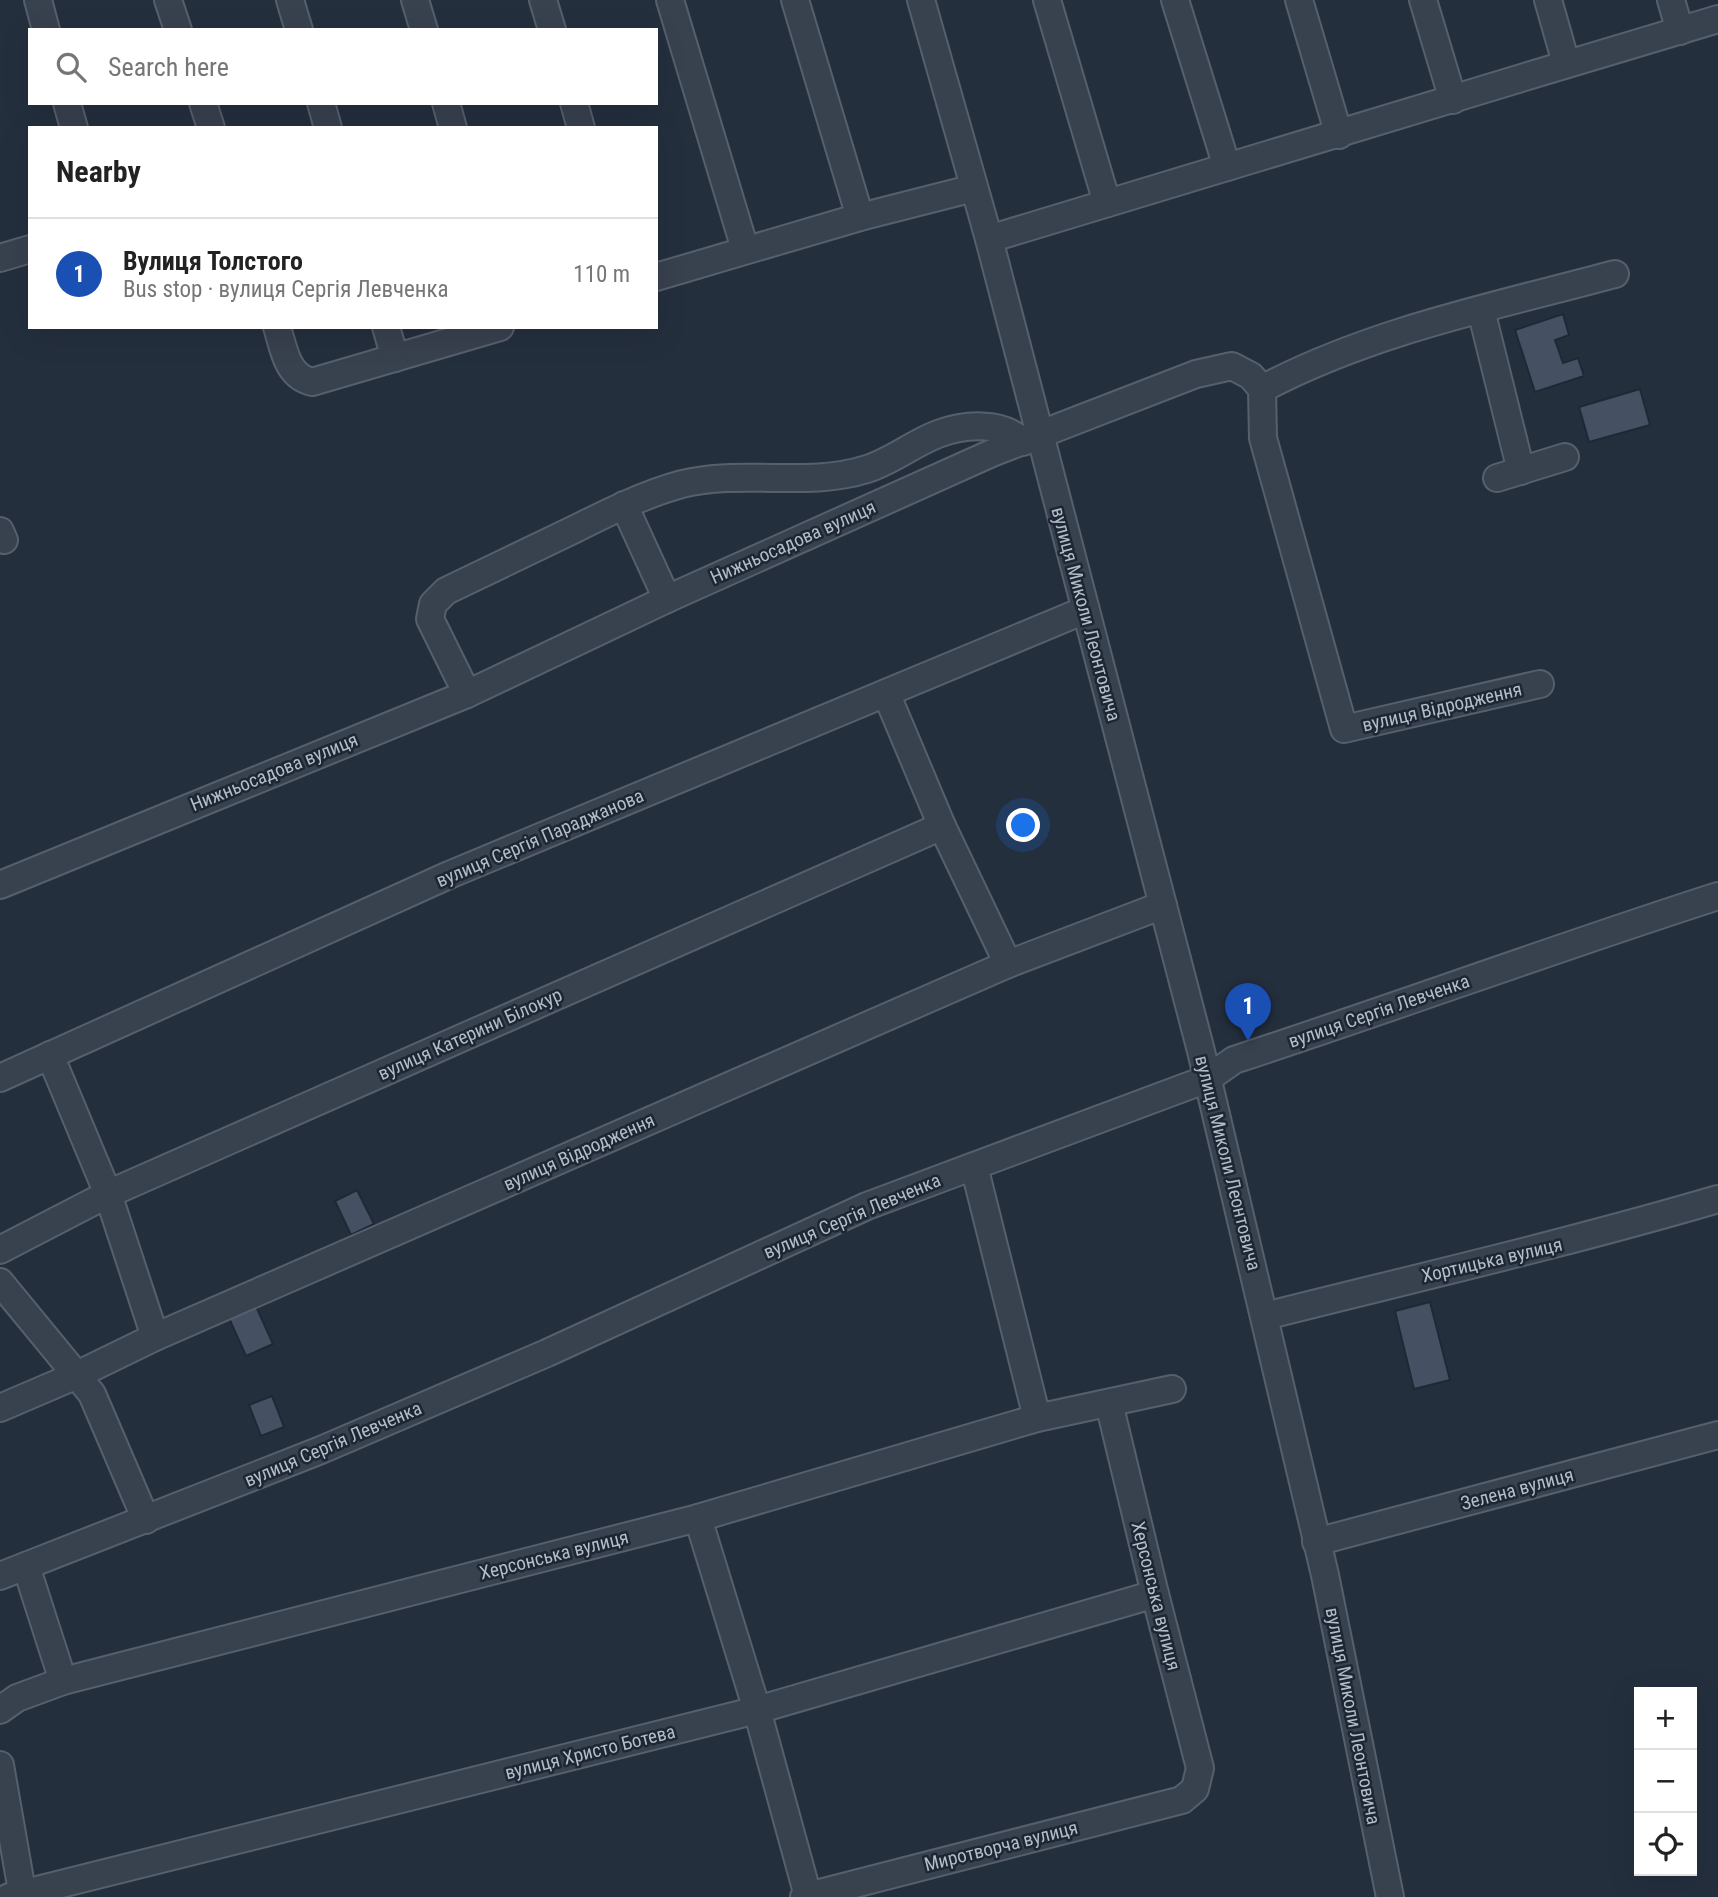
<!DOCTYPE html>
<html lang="en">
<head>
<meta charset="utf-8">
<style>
	:root { --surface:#fff; --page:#f2f2f2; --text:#222; --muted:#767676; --line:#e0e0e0; --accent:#516482 }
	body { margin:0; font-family:"Roboto Condensed",sans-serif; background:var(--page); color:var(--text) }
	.controls { position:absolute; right:21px; bottom:21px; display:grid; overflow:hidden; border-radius:0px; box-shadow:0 7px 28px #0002 }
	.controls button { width:63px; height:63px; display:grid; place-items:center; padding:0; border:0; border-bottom:2px solid var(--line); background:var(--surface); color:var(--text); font:35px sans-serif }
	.you { position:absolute; left:1024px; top:826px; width:24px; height:24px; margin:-18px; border:5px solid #fff; border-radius:50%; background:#1a73e8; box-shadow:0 0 0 10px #1a73e833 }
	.badge { display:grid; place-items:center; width:46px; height:46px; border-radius:50%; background:var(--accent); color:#fff; font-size:23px; font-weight:700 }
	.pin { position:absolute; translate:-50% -58px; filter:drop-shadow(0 2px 4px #0008) }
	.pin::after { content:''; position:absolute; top:37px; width:24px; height:21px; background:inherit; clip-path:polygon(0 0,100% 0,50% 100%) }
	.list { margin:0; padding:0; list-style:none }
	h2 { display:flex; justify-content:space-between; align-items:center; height:91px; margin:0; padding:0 28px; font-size:30px }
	h2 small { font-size:23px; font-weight:400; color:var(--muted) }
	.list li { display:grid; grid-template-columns:46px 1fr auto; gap:21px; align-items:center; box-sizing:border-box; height:112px; padding:0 28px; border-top:2px solid var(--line) }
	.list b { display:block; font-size:26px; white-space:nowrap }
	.list p { margin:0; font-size:23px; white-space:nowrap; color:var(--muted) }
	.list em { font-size:23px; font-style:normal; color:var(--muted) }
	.icon { flex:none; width:38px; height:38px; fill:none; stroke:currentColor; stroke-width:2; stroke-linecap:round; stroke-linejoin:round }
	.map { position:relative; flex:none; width:1718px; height:1897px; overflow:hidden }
	.search { position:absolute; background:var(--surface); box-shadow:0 7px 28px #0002; left:28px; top:28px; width:630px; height:77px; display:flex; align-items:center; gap:18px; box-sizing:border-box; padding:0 24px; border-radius:0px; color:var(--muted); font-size:26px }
	.panel { position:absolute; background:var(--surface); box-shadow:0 7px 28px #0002; left:28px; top:126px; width:630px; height:203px; border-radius:0px }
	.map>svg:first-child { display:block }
</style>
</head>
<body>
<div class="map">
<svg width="1718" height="1897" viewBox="0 0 1718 1897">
	<rect width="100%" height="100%" fill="#242f3e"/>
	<g fill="#455162" stroke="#1f2835" stroke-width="2">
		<path d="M1563,314L1569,335L1555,340L1563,363L1578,358L1584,376L1535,392L1515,330Z"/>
		<path d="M1640,389L1650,425L1589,442L1579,407Z"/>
		<path d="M357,1190L374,1224L351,1235L335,1201Z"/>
		<path d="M1430,1302L1450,1380L1414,1389L1395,1311Z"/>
		<path d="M255,1304L273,1344L246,1356L228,1316Z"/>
		<path d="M272,1396L284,1427L261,1436L249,1405Z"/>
	</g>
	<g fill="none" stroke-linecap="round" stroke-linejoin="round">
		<g stroke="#565f6c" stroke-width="30">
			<g id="minor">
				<path d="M38,0L46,30"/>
				<path d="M168,0L178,30"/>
				<path d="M290,0L299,30"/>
				<path d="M415,0L424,30"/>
				<path d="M543,0L552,30"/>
				<path d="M670,0L745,249"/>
				<path d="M795,0L860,217"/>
				<path d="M921,0L989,239L1201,1051L1325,1575L1390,1897"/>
				<path d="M1047,0L1107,203"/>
				<path d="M1175,0L1227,167"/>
				<path d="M1299,0L1339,135"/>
				<path d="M1423,0L1453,100"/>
				<path d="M1548,0L1566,63"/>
				<path d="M1671,0L1680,31"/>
				<path d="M67,103L74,128"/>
				<path d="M203,103L211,128"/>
				<path d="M321,103L328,128"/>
				<path d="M446,103L453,128"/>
				<path d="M574,103L581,128"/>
				<path d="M989,239C1232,164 1475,92 1718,19"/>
				<path d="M0,258L30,249"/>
				<path d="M656,277L860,217L974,188"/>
				<path d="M1481,310L1521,471"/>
				<path d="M277,327C284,350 287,376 312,382L500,327"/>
				<path d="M386,327L395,358"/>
				<path d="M1262,389C1371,331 1496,306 1615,274"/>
				<path d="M1497,478L1565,457"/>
				<path d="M624,505L667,599"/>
				<path d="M0,531L4,540"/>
				<path d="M886,693L942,826L1008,964"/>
				<path d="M467,694L430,619L433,604L446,591C489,570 532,550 575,529C609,512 645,494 682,484C743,469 807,488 867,469C892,461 914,443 938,434C964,424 1002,421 1023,442"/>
				<path d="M0,885L467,694L667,599L992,453L1196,374L1232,366L1251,376L1262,389L1263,438L1344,729L1540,684"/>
				<path d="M50,1055L108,1194L155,1337"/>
				<path d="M0,1078L449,875L1085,610"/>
				<path d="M974,1166L1037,1418"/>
				<path d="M0,1250L108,1194L942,826"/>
				<path d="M0,1282L92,1394L146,1520"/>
				<path d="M1265,1316C1416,1278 1568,1243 1718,1199"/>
				<path d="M0,1408L77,1375L155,1337L1008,964L1163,905"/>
				<path d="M698,1518L757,1710L808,1896"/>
				<path d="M1316,1542L1718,1435"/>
				<path d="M26,1566L63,1681"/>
				<path d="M0,1576L321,1450L547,1353L867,1206L1207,1079L1234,1060C1396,1007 1556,948 1718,896"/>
				<path d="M0,1710L17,1698L63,1681L698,1518L1037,1418L1172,1389"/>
				<path d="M0,1765L23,1897"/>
				<path d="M9,1897L757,1710L1155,1594"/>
				<path d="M804,1897L1182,1800L1195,1789L1200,1768L1155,1594L1109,1403"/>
			</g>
		</g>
		<use href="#minor" stroke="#38414e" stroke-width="26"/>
	</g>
	<g text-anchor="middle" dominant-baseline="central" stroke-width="5" stroke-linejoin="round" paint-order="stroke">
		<g font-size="19" fill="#b4bcc9" stroke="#1d2633">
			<text transform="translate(793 542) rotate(-24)">Нижньосадова вулиця</text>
			<text transform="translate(1086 614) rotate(75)">вулиця Миколи Леонтовича</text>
			<text transform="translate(1442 707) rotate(-13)">вулиця Відродження</text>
			<text transform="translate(274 772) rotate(-22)">Нижньосадова вулиця</text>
			<text transform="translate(540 838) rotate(-23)">вулиця Сергія Параджанова</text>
			<text transform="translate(1379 1011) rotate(-19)">вулиця Сергія Левченка</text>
			<text transform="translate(470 1034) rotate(-24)">вулиця Катерини Білокур</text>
			<text transform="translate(579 1152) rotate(-24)">вулиця Відродження</text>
			<text transform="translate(1228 1163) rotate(76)">вулиця Миколи Леонтовича</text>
			<text transform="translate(852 1216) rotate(-23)">вулиця Сергія Левченка</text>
			<text transform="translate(1492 1260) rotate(-13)">Хортицька вулиця</text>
			<text transform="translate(333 1444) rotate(-23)">вулиця Сергія Левченка</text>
			<text transform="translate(1517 1489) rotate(-15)">Зелена вулиця</text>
			<text transform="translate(554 1555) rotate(-14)">Херсонська вулиця</text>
			<text transform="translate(1156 1596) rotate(76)">Херсонська вулиця</text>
			<text transform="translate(1353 1716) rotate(79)">вулиця Миколи Леонтовича</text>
			<text transform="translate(590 1752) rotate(-14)">вулиця Христо Ботева</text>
			<text transform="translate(1001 1846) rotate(-14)">Миротворча вулиця</text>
		</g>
	</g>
</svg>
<div class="controls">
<button>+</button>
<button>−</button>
<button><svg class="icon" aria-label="locate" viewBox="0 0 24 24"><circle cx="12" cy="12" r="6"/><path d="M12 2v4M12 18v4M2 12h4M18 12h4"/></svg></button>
</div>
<div class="you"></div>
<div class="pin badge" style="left:1248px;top:1041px;background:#1a4fb4">1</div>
<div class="search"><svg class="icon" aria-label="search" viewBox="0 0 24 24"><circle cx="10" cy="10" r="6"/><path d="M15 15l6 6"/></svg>Search here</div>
<section class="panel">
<h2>Nearby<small></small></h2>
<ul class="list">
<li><span class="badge" style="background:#1a4fb4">1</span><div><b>Вулиця Толстого</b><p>Bus stop · вулиця Сергія Левченка</p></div><em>110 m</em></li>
</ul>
</section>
</div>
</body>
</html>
